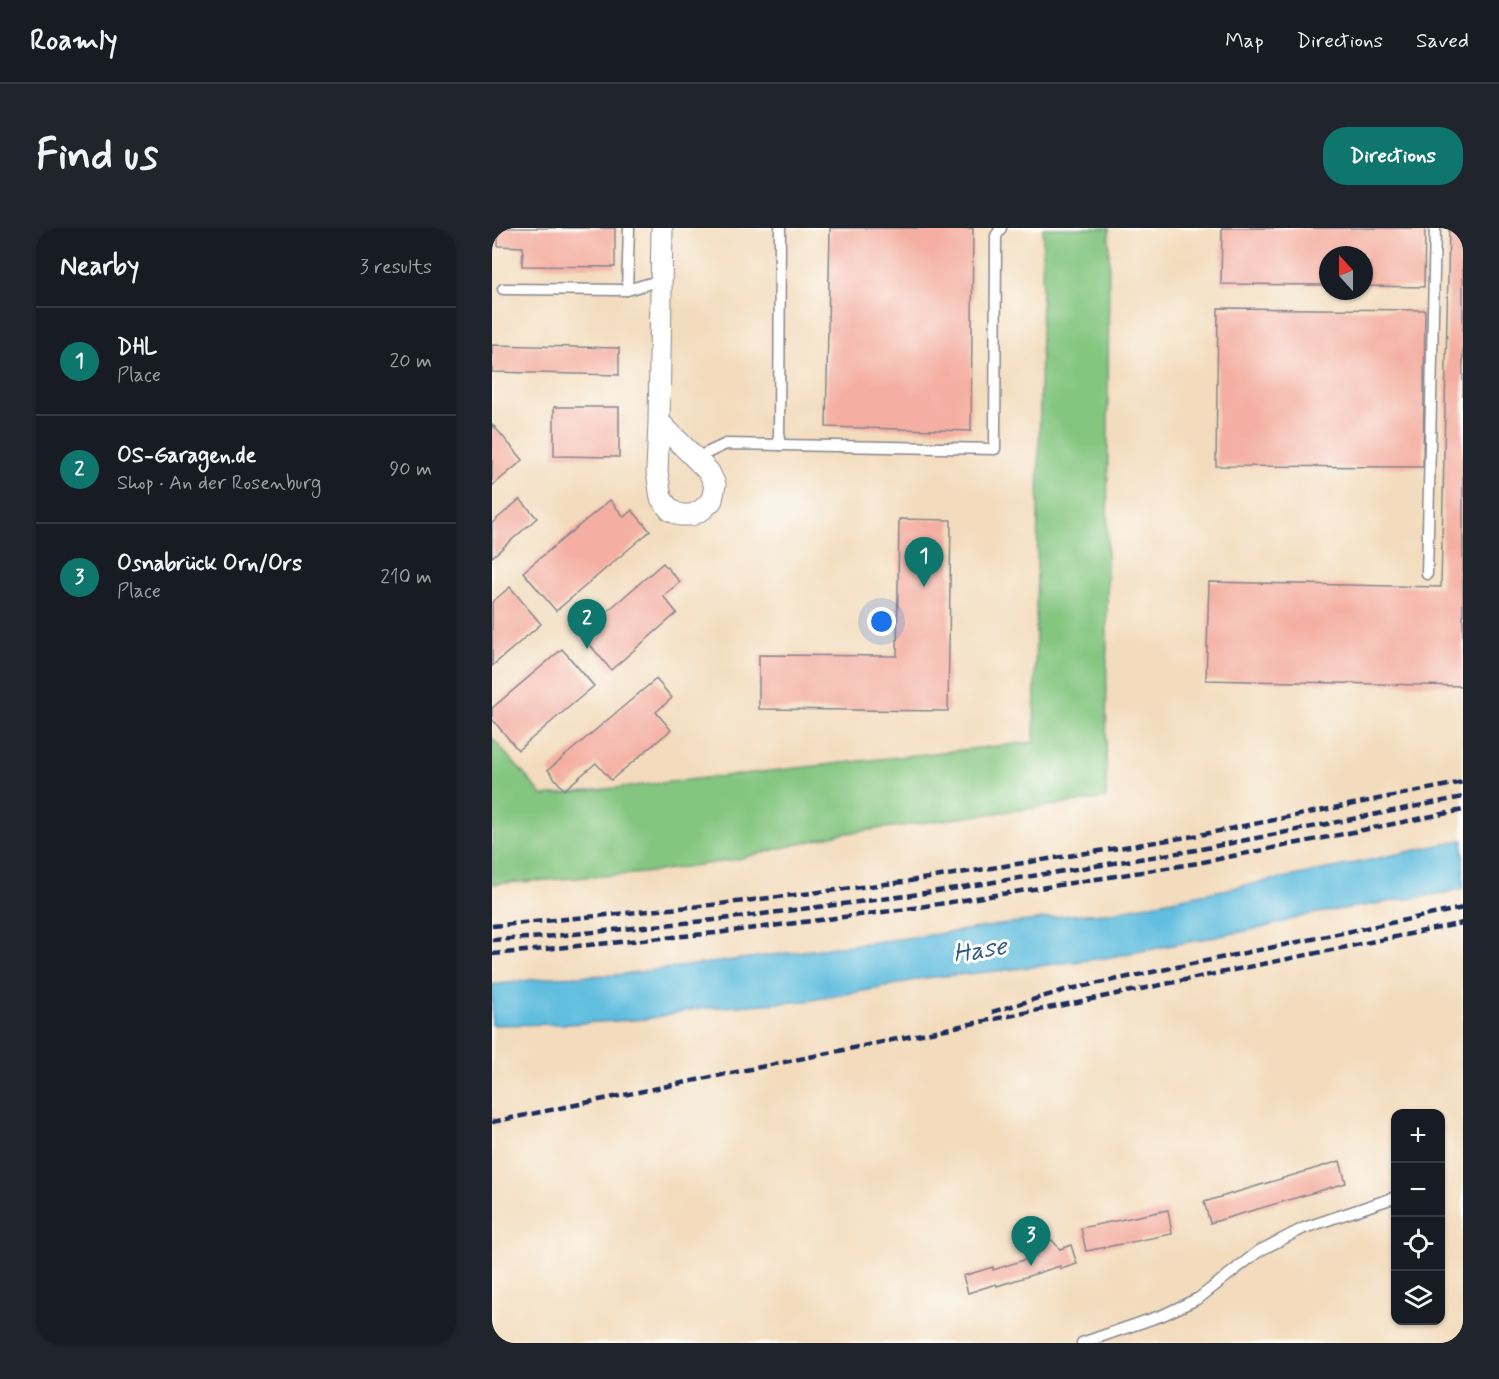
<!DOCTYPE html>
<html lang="en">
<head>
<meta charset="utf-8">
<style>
	:root { --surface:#171b24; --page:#20242c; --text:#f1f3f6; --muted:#9ea1a6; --line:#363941; --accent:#0f766e }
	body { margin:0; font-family:Mynerve,sans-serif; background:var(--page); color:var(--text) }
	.controls { position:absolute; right:18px; bottom:18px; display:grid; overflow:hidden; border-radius:12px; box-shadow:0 2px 4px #0004 }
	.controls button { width:54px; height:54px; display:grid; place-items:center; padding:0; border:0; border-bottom:2px solid var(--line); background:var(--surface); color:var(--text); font:30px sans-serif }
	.compass { position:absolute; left:827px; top:18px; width:54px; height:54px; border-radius:50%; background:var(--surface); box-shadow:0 2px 4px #0004; rotate:339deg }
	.you { position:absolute; left:390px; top:394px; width:21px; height:21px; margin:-15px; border:4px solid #fff; border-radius:50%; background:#1a73e8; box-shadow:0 0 0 9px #1a73e833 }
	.badge { display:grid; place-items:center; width:39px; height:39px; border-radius:50%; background:var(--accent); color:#fff; font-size:20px; font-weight:700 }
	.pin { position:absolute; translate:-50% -50px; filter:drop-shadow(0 2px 3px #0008) }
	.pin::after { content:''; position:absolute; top:32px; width:21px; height:18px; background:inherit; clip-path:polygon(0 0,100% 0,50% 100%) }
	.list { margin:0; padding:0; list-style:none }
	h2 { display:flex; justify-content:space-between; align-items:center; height:78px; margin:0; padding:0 24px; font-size:26px }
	h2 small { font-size:20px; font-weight:400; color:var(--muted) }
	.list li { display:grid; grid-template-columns:39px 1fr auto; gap:18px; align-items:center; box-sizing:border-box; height:108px; padding:0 24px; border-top:2px solid var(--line) }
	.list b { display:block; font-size:22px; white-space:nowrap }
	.list p { margin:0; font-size:20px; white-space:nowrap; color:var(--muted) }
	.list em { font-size:20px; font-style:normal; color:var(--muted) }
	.icon { flex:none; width:33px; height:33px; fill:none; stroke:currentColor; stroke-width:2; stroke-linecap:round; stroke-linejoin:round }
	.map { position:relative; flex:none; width:971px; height:1115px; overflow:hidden; border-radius:24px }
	header { display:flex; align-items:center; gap:36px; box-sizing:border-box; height:84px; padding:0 30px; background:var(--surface); border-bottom:2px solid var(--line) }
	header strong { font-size:28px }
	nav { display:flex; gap:33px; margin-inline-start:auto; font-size:21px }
	.intro { display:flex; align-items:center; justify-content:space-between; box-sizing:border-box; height:144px; padding:0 36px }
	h1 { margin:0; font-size:42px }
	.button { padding:15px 27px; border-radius:24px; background:var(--accent); color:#fff; font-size:21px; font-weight:700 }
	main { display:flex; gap:36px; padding:0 36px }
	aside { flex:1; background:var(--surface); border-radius:24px; box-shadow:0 2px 4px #0004 }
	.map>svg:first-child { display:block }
</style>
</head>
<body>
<header>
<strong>Roamly</strong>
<nav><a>Map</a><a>Directions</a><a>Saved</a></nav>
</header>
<div class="intro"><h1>Find us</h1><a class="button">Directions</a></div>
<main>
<aside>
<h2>Nearby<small>3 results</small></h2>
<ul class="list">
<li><span class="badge">1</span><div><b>DHL</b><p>Place</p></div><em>20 m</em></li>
<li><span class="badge">2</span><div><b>OS-Garagen.de</b><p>Shop · An der Rosenburg</p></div><em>90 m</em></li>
<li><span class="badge">3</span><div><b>Osnabrück Orn/Ors</b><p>Place</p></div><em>210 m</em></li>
</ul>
</aside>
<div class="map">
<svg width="971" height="1115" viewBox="0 0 971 1115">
	<rect width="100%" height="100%" fill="#fdfcf7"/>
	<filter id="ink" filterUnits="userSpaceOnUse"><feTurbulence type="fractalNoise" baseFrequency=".0167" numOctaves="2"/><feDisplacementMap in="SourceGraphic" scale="12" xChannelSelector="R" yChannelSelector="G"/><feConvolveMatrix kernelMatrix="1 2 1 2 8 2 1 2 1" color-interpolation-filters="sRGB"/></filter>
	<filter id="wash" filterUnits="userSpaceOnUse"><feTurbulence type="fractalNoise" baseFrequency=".008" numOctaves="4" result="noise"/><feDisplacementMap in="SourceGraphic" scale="24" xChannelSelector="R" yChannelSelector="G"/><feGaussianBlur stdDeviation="1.35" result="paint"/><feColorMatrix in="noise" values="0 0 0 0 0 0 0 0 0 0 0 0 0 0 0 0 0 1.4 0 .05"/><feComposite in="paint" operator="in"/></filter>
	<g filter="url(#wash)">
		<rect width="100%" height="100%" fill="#f3dcbd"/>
		<path fill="#84c680" stroke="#507a6f" stroke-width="1.5" d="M551,0H617L614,570L348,606L241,632L152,645L0,656V510L51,568L542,514Z"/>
		<path fill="#61bedf" stroke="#3e769e" stroke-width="1.5" d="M971,612V660L952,665L819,686L769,700L613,730L505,743L431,750L388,760L314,773L203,781L155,791L75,796L0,797V757L62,749L124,747L446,706L578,687L615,685L836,641Z"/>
		<g id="blocks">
			<g fill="#f4afa2">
				<path d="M6,0H123V39L30,38L31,19L6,18Z"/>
				<path d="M338,0H481L479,203L334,199Z"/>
				<path d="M730,0H933L932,59L872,58V27H836V57L729,56Z"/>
				<path d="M957,0H971V458L714,452L717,354L949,359Z"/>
				<path d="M726,80L933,82L931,239L724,238Z"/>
				<path d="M0,117L127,120V147L0,144Z"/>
				<path d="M62,179H127V229L62,228Z"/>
				<path d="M0,196L31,232L0,258Z"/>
				<path d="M28,271L45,290L0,329V295Z"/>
				<path d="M118,272L132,289L140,282L158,303L64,383L31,344Z"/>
				<path d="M407,291L459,292L456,483L267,481V427L405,428Z"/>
				<path d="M171,335L188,354L171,368L185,385L119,442L89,406Z"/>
				<path d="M18,359L49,396L0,438V374Z"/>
				<path d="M70,421L102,458L26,522L0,491V480Z"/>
				<path d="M164,451L180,470L164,484L179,502L119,552L104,535L72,562L56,542Z"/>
				<path d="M848,933L854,955L718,995L712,974Z"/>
				<path d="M676,982L680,1006L594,1023L589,1000Z"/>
				<path d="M560,1012L568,1021L579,1017L585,1036L569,1041L568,1038L505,1058L504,1056L476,1065L471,1048L501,1039V1042L544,1028L545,1017Z"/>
			</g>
		</g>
	</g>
	<g filter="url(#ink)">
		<use href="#blocks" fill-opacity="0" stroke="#87868e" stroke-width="1.5"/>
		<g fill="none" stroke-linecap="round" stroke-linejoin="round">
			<g stroke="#87868e" stroke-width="13">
				<g id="lane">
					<path d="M11,61L135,62L169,52"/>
					<path d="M135,62L137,0"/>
					<path d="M287,217L288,0"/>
					<path d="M204,230L234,216L503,221L504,8L509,0"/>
					<path d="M935,346L943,0"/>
					<path d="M590,1115L671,1087L707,1070L767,1023L812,1000L904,969"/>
				</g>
			</g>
			<g stroke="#87868e" stroke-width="23">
				<path id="street" d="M167,194L217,244L223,257L220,272L211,281L200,287H188L178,282L169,270L165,244L167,194L170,0"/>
			</g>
			<use href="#lane" stroke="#fff" stroke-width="10"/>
			<use href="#street" stroke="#fff" stroke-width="21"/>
			<g stroke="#1b2f5e" stroke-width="4.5" stroke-dasharray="9 4.5" stroke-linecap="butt">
				<path d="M0,698L219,677L411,654L702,608L971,554"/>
				<path d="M0,712L52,709L222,692L414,668L704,622L971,569"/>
				<path d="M0,726L224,705L415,681L706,635L971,582"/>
				<path d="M500,784L573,762L971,680"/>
				<path d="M0,894L971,695"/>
			</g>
		</g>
	</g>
	<g text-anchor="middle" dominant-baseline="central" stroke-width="6" stroke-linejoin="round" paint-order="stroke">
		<g font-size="26" font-style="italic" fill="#305a85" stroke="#fdfcf7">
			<text transform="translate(488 723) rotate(-9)">Hase</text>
		</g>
	</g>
</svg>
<div class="controls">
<button>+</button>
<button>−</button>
<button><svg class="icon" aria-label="locate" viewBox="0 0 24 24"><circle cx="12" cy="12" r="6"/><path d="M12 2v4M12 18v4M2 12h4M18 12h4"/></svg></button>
<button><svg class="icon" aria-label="layers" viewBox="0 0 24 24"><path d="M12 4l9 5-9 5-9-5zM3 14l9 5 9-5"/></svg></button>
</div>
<svg class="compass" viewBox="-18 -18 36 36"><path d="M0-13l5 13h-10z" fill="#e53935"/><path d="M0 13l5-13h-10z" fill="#9ea1a6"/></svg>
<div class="you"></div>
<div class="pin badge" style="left:432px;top:359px">1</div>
<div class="pin badge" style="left:95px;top:421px">2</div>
<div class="pin badge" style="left:539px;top:1038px">3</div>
</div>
</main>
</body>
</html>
